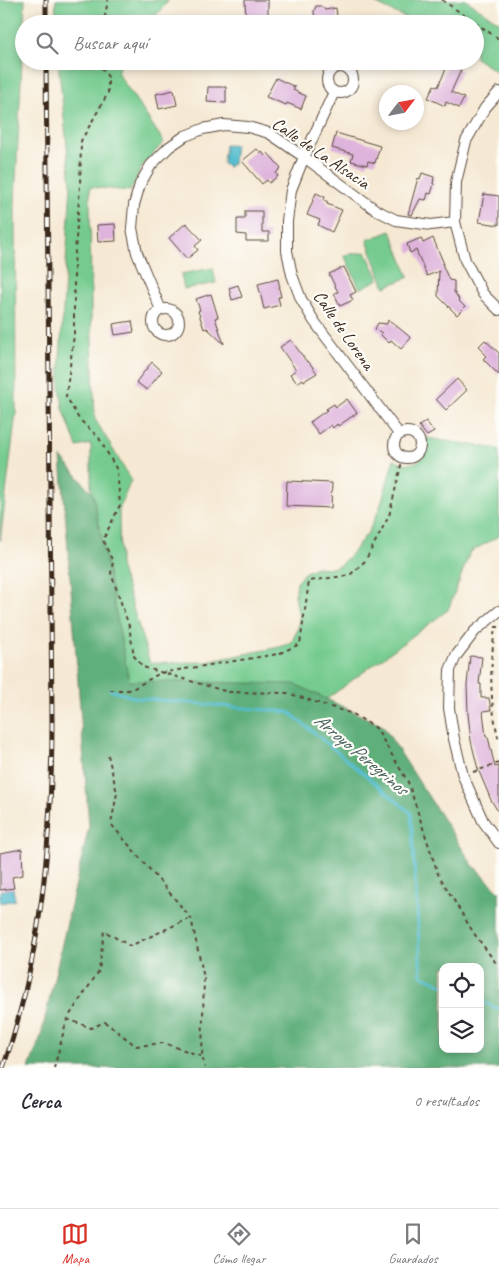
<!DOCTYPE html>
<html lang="es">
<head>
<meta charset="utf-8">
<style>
	:root { --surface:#fff; --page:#f7f7f7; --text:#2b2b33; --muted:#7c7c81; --line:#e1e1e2; --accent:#d93025 }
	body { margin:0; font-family:Caveat,sans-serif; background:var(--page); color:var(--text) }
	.controls { position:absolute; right:15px; bottom:15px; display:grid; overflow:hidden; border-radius:10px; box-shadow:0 2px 8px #0003 }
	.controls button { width:45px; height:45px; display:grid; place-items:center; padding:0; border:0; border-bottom:1px solid var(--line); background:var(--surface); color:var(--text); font:25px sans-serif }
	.compass { position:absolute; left:379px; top:85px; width:45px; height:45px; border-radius:50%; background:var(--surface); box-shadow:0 2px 8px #0003; rotate:58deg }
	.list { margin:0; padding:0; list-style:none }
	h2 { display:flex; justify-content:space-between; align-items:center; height:65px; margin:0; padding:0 20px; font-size:21px }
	h2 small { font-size:16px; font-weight:400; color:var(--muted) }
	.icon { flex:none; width:28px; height:28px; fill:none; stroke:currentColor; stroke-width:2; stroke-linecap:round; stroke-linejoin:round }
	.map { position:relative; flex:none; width:499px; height:1068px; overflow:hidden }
	.search { position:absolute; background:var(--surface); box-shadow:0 2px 8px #0003; left:15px; right:15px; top:15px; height:55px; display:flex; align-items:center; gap:12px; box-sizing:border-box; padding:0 18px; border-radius:28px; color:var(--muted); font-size:19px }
	.sheet { height:140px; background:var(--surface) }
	nav { display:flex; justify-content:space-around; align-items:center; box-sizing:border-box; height:70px; border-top:1px solid var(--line); background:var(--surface); font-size:14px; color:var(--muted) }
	nav a { display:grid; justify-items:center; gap:2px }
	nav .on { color:var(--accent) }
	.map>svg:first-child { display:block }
</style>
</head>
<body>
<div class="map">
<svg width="499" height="1068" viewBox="0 0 499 1068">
	<rect width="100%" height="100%" fill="#fdfcf7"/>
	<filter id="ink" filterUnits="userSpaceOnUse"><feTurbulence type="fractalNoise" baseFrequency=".02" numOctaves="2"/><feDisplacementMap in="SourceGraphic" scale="10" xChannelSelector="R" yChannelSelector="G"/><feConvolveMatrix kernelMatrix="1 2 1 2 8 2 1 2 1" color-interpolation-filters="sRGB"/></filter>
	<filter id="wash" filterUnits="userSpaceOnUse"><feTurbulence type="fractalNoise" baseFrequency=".0096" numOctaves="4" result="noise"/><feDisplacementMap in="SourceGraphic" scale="20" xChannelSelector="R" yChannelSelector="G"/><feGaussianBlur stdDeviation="1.12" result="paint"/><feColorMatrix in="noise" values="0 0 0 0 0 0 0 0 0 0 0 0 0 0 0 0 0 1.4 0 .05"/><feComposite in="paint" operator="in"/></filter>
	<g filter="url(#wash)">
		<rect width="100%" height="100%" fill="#f6e9d4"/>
		<g fill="#74cb8f" stroke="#587a56">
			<path d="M0,0H25L15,200L16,413L0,541Z"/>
			<path d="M56,0H169L149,24H55Z"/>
			<path d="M368,0H466L499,22V73L475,58V24H419Z"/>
			<path d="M58,61H123L117,72L164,142L143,165L130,191L90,187L91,313L95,419L131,480L119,510L120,566L150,663L206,662L279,647L291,643L298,629L299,618L295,595L297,582L304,573L316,567L332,568L340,565L352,553L369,531L380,507L394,459C412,470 430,460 426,438L499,449V536L470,552L448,610L279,734L114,690L91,523V444L77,447L63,408L60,388V358L71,184Z"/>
			<path d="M391,231L409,277L385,287L367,240Z"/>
			<path d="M366,252L379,279L360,289L344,255Z"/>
			<path d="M213,268L216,283L184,289L181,274Z"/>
		</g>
		<path fill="#5faf7a" stroke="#4d6c4c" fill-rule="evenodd" d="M61,457L93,494L129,681L295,684L383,726L472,864L499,891V1068H29L41,1036L89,826ZM443,967H480V1049H443Z"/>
		<g fill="#51bccd" stroke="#467376">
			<path d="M225,145H235L233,164H231L229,167L226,166L225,164H223Z"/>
			<path d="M13,888L15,900L0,903V891Z"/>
		</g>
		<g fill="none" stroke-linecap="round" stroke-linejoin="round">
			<g stroke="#51bccd" stroke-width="3">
				<path d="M110,690L136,698L289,712L411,813L421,975L443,985"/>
				<path d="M480,1001L499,1009"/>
			</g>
		</g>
		<g id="blocks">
			<g fill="#deb3dc">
				<path d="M245,0H268V19H264V24H246Z"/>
				<path d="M316,6H321L325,10L336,8L338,24H315L314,11Z"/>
				<path d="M448,64L461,70L451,92L464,98L459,108L446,102L445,106L428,98L434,85L438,87Z"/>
				<path d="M276,78L295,87L293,90L306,96L301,109L287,103L286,105L266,97Z"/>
				<path d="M208,87H226V103L207,102Z"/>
				<path d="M174,90L177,105L159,109L156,94Z"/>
				<path d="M336,133L380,146L375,163L368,161L367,165L351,161L353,154L332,148Z"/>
				<path d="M257,149L261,153L262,152L265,156L268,153L281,168L276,173L278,176L269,183L267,180L262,184L242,161Z"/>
				<path d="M422,173L434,177L433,184H434L431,194L428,193L426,200L420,199L412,215L408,214L418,178L420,179Z"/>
				<path d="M316,193L325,197L324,200L328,202L327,204L342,210L332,232L318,225L320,220L307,215Z"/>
				<path d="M484,194L499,196V225L479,222Z"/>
				<path d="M245,211H262V232H269V241H246V235L237,234V219H245Z"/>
				<path d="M186,223L202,240L195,246L198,250L187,259L169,238Z"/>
				<path d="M115,224L116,241L98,242L97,225Z"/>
				<path d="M421,238L423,243L433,238L444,264H442L449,280L454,281V292L459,299L458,300L465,307L457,315L438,296L439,271L427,276L416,250L410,253L407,244Z"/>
				<path d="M344,267L356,292L350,295L353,300L340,306L334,293L338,292L329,274Z"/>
				<path d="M278,279L280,288H279L281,297H278L280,305L264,309L258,284Z"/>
				<path d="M238,285L242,297L232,300L229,288Z"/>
				<path d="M211,294L218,317L215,318L224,344L207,328L204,329L198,311L200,310L196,299Z"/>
				<path d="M388,320L393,323L411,338L401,349L391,340L389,343L381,335L382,333L375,329L378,323L387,324Z"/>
				<path d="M132,321L134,332L115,335L113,324Z"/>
				<path d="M291,340L307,362L308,361L317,373L304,381L303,379L297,383L290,374L296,370L280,347Z"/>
				<path d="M485,340L499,353V375L483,359L486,356L482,352L483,350L479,346Z"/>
				<path d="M152,362L162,371L147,390L136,382Z"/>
				<path d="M457,379L467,390L446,410L436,399Z"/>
				<path d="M347,399L357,413L338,426L337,424L333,428L331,425L319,434L310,422L327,410L326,409L334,404L336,407Z"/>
				<path d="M426,421L434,432L427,436L419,426Z"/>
				<path d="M287,481L332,483L331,508L286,506Z"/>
				<path d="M470,656L482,657L479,684H481V698H489L491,710L483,711L486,737H488L495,767L499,766V813L491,800L478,769L471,741L468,714L467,685Z"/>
				<path d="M22,849L23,875L12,877L14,888L0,890V853Z"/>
			</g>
		</g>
	</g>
	<g filter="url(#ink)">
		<use href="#blocks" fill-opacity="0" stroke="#574739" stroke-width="1"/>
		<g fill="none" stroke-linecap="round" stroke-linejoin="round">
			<g stroke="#574739" stroke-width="12">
				<g id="street">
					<circle cx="340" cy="80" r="13"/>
					<path d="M334,92L304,157L291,190L287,221V251L292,275L301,299L314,321L399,434"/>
					<path d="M499,92L485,108L466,141L456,182L455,222L465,260L483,294L499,310"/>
					<circle cx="166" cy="322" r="13"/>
					<path d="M161,310L137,253L132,228L134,205L140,184L151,165L169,147L185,136L203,129L224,125L248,127L269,133L304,157L376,210L396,220L431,225L455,222"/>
					<circle cx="407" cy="445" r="13"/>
					<path d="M499,611L475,631L456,656L450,670L449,708L454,739L463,776L483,821L499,843"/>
				</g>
			</g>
			<g stroke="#574739" stroke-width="2" stroke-dasharray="4 4" stroke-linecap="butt">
				<path d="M442,0L499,39"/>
				<path d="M100,24L105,16L108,0"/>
				<path d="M97,61L108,77V93L81,141L80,186L74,265V335L66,396L79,419L99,438L117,470L120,505L103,540L113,562L111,573L129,626L134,656L143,667L228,692L287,693L353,714L376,728L408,782L438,874L473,932L496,963H499"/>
				<path d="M499,627H495C490,668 489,700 499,741"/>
				<path d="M110,690H131L160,673L278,654L300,644L309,581L350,575L365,561L389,516L403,457"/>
				<path d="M108,755L117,793L111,824L191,918L204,978L202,1056L205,1068"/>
				<path d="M473,772L499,763"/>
				<path d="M67,1019L91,1028L105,1022L136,1046L164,1043L201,1056"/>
				<path d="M54,1068L67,1019L99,971L104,931L130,946L190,918"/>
			</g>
			<use href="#street" stroke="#fff" stroke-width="10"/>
			<g stroke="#3b2a1e" stroke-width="5">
				<g id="rail">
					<path d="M46,24V0"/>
					<path d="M3,1068C42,956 52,837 52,719L46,61"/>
				</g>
			</g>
			<use href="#rail" stroke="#fdfcf7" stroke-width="3" stroke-dasharray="9" stroke-linecap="butt"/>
		</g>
	</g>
	<g text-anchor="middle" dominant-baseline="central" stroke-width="4.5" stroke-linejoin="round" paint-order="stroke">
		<g font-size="18" fill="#3b2a1e" stroke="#fdfcf7">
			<text transform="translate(321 153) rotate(34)">Calle de La Alsacia</text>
			<text transform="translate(344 330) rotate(55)">Calle de Lorena</text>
		</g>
		<g font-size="19" font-style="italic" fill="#435d5b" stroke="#fdfcf7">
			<text transform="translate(361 754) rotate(40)">Arroyo Peregrinos</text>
		</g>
	</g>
</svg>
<div class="controls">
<button><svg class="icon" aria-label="locate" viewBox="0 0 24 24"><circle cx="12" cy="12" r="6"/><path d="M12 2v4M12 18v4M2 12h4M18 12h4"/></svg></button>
<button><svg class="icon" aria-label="layers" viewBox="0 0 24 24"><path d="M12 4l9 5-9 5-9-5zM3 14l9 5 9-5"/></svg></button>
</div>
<svg class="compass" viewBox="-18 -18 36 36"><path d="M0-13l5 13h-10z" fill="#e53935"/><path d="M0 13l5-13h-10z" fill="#7c7c81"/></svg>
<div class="search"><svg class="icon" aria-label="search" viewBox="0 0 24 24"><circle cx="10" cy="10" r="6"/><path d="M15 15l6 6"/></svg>Buscar aquí</div>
</div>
<section class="sheet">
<h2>Cerca<small>0 resultados</small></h2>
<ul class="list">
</ul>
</section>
<nav>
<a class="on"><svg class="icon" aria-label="map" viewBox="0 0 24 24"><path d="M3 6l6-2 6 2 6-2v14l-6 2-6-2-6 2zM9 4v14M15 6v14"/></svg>Mapa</a>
<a><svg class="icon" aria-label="directions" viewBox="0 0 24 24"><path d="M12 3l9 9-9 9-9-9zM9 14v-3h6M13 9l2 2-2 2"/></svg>Cómo llegar</a>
<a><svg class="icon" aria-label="saved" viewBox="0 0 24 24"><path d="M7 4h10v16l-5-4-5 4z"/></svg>Guardados</a>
</nav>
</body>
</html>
